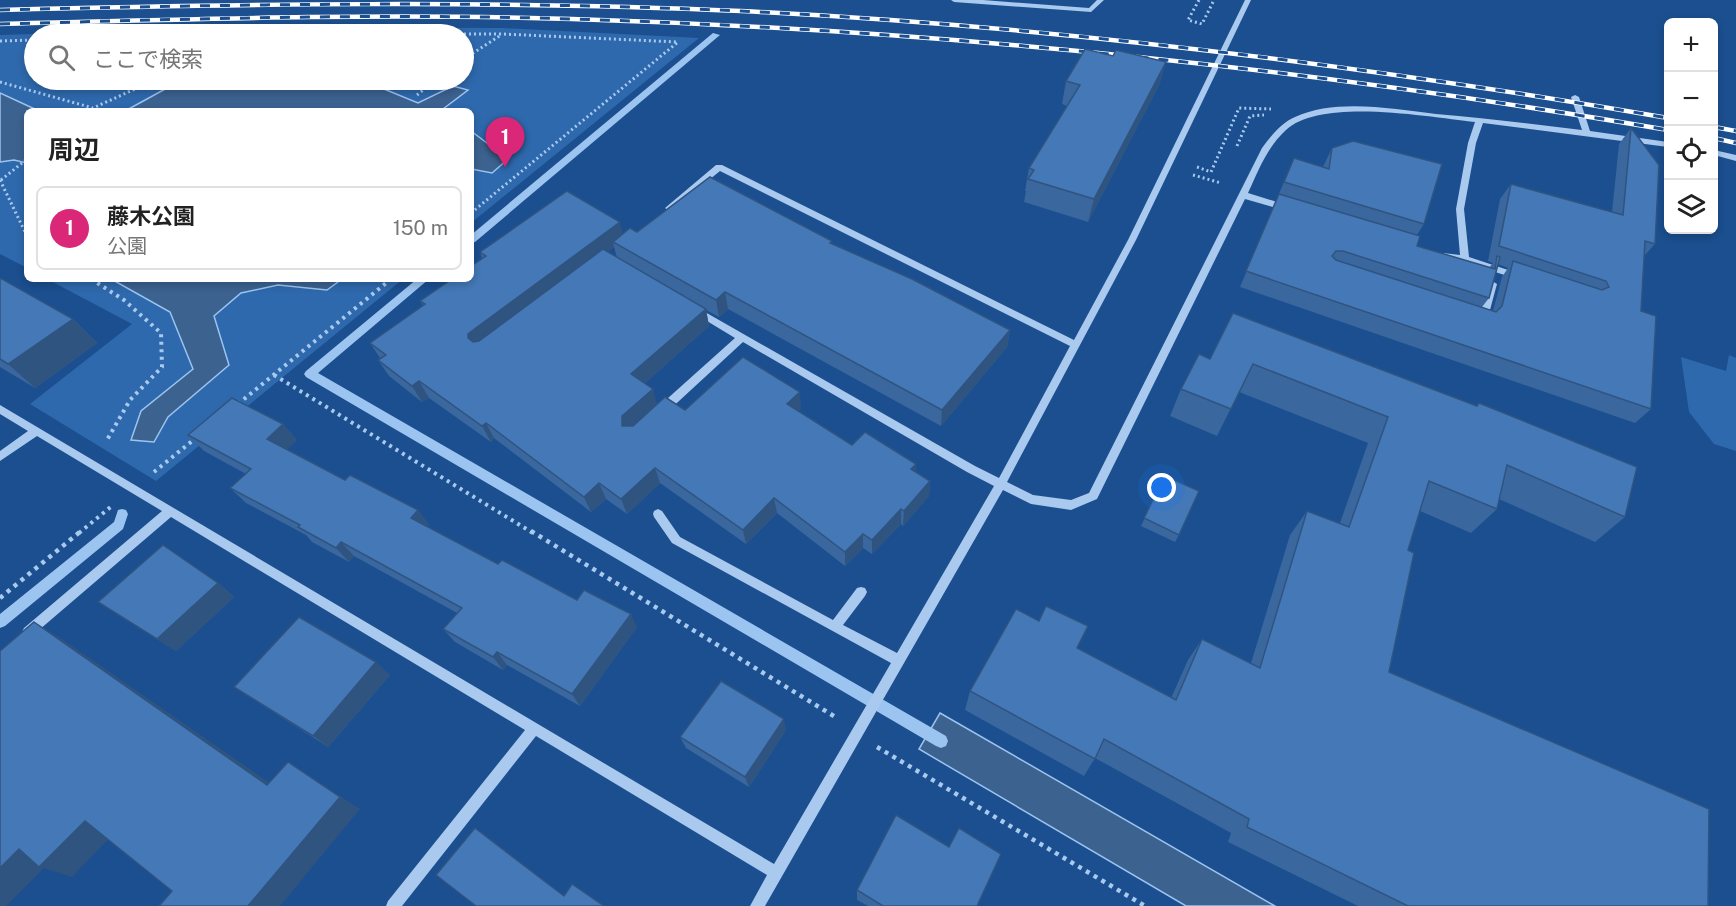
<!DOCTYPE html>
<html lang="ja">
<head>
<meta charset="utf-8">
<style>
	:root { --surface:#fff; --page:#f2f2f2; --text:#222; --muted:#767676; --line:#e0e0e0; --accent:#db2777 }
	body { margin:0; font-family:"Public Sans","Noto Sans JP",sans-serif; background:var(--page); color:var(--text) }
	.controls { position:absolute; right:18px; top:18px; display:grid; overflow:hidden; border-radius:9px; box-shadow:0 3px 9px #0003 }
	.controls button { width:54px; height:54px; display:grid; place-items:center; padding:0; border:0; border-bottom:2px solid var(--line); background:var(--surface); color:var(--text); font:30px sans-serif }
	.you { position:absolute; left:1162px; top:488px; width:21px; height:21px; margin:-15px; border:4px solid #fff; border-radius:50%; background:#1a73e8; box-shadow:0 0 0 9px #1a73e833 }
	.badge { display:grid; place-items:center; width:39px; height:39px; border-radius:50%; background:var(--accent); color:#fff; font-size:20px; font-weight:700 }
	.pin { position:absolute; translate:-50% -50px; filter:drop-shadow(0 2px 3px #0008) }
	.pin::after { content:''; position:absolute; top:32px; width:21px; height:18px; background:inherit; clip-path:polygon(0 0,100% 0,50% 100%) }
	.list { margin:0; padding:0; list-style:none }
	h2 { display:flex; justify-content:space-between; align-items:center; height:78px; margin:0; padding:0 24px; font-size:26px }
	h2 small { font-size:20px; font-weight:400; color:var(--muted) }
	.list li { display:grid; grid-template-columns:39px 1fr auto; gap:18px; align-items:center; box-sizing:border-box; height:84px; margin:0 12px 12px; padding:0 12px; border:2px solid var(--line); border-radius:9px }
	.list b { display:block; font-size:22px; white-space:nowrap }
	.list p { margin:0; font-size:20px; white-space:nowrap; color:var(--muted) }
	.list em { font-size:20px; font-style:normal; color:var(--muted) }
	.icon { flex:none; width:33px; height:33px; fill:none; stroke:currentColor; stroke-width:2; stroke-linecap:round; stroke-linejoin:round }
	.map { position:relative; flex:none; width:1736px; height:906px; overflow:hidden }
	.search { position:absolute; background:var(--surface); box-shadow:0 3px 9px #0003; left:24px; top:24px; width:450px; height:66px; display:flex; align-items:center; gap:15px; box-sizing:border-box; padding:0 21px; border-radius:33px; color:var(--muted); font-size:22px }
	.panel { position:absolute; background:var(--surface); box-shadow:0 3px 9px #0003; left:24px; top:108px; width:450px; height:174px; border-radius:9px }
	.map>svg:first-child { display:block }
</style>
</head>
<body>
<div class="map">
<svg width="1736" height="906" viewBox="0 0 1736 906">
	<rect width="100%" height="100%" fill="#1b4f8f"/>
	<g fill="#2e69ad" fill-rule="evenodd">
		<path d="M259,27L502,28L699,38L471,223V111H27V268L0,254V35ZM34,34H464V80H34Z"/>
		<path d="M47,279H403L156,481L30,404L132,324Z"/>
		<path d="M1729,355L1736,358V451L1714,444L1689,412L1681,357L1726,371Z"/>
	</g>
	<g fill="#3c6290" stroke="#9cc4f0" stroke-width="1.5">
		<path d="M188,80H388L379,87L418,103L453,86L468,90L443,109L445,111H125L178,82Z"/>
		<path d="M0,93L39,111H27V163L14,160L0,162Z"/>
		<path d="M471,131L508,159L492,173L471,169Z"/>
		<path d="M111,279H342L327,290L278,285L241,293L214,316L229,365L168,417L154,442L131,440L141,411L193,369L170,312Z"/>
		<path d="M940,713L1275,906H1186L919,749Z"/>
	</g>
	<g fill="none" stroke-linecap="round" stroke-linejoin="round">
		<g fill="#9cc4f0" fill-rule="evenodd">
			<path d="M713,33L720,35L475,242L471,243V235Z"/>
			<path d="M417,279H429L318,373L946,736L948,741L946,746L941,748L936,746L306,377L304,374L306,371Z"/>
			<path d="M122,509L126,510L128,514L123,529L5,626L0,628V614L114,522L118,510Z"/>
		</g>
		<g stroke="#a9c9ee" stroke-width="3" stroke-dasharray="2 3" stroke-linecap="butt">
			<path d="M1199,0L1188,20L1202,24L1214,0"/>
			<path d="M229,34H502L678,42"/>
			<path d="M0,41L34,40"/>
			<path d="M464,59L501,35"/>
			<path d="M0,82L93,108L155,80"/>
			<path d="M417,95L436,80"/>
			<path d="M1237,146L1250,116L1264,115"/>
			<path d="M1197,167L1211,172L1239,108L1271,109"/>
			<path d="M1193,175L1221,183"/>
			<path d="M0,180L27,236"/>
			<path d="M1,180L27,159"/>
			<path d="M471,213L678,42"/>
		</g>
		<g stroke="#a9c9ee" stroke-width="4" stroke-dasharray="3 4.5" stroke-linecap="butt">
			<path d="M26,235L27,237"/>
			<path d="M91,279L124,300L161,333L162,367L130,400L107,440"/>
			<path d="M274,375L533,533"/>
			<path d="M238,404L391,279"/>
			<path d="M154,472L197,437"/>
			<path d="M79,533L113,505"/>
		</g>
		<g stroke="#a9c9ee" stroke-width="4.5" stroke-dasharray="4 5" stroke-linecap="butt">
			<path d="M531,531L837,718"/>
			<path d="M0,598L81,531"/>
			<path d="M877,747L1145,906"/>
		</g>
		<g fill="#a9c9ee" fill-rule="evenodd">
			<path d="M951,0H983L1089,8L1097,0H1104L1091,12L954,2Z"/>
			<path d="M1245,0H1251L1136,240L1007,482L1033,495L1071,500L1089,493L1262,148C1271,136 1281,123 1295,117C1336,98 1393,109 1436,114C1485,118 1533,124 1582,130L1571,97L1575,95L1579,97L1590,131L1668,142V147L1483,123L1476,143L1464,209L1469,257L1520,274L1522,276L1520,278L1517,279L1464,262L1440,258L1439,256L1443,253L1460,255L1456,209L1468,143L1475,122C1429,117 1321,97 1286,130C1267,147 1258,172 1248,193L1290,206L1291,208L1287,211L1245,199L1097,499L1071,510L1031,504L1003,490L765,906H750L767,875L536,736L402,906H386L388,901L525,730L171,517L32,636L28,638L24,636L22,632L24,628L162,511L37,436L0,461V451L28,431L0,414V405L774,864L891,663L672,543L654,517L653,514L654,511L658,509L662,511L680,537L833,620L857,588L861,587L865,588L867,592L865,596L843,625L897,653L994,486L967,472L743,342L666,413H658L657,410L658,407L735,338L692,312L690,310L692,308H698L975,466L999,478L1070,346L720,171L672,210L669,211L665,208L716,165H722L1074,340L1128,240Z"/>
			<path d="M1714,150L1736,155V161L1714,155Z"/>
			<path d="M1492,281L1497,284L1487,321L1482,325L1477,321L1487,284Z"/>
		</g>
		<g stroke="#fff" stroke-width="4.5">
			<g id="rail">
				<path d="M0,10C247,4 494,0 741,11C1052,26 1361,65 1668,118"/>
				<path d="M0,24C191,19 381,13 572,19C940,30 1306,68 1668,130"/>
				<path d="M1714,127L1736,131"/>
				<path d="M1714,138L1736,143"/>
			</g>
		</g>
		<use href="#rail" stroke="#1b4f8f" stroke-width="3" stroke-dasharray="10" stroke-linecap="butt"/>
	</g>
	<g fill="#3a679d" fill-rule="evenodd">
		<path d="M1113,56L1166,62L1159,85L1088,222L1024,202L1026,191H1025L1029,168L1067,106L1062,104L1066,81Z"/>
		<path d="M1631,128L1655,244L1644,256L1641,311L1651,409L1635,423L1240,287L1294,158L1323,167L1332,148L1424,224L1417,235V246L1489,268L1493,263L1488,261L1500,199L1511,184L1612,212L1619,144ZM1498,264L1508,268L1502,277L1493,311L1482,307L1489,298Z"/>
		<path d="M637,232L832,244L1010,330L1007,347L941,426L728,309L719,317L706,310L709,326L645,383L657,404L685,410L801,408L798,411L852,445L916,464L915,472L930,481L929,496L903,526L901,524L872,554L863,548L845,566L777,513L746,544L660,483L627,514L606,499L591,512L494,438L491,442L429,398L422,402L389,376L378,360L380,358L370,343L423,306L420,301L482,258L480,252ZM614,247L617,258L607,252Z"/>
		<path d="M0,278L73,319L97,343L35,388L0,367Z"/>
		<path d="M1233,313L1476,406L1479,403L1625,517L1595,542L1499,499L1497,509L1471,533L1420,511L1408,550L1389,672L1708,906H1358L1228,842L1231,833L1095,758L1084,776L965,710L970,691L1039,621L1078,649L1171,698L1188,660L1202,639L1251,663L1290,535L1307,511L1340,523L1368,443L1239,392L1217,436L1170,416L1181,389L1210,359Z"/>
		<path d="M283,424L297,440L287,449L345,480L418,510L429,525L427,527L498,564L637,627L580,706L507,665L503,670L455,642L443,629L457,613L354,556L349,562L312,542L306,535L246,503L230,488L246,474L204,451L188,435Z"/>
		<path d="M1165,476L1179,535L1175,542L1141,526Z"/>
		<path d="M218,583L234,597L176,651L98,602Z"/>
		<path d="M390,675L328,747L234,687Z"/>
		<path d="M786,730L749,787L686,748L680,737Z"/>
		<path d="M857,890L977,906H868L857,900Z"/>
	</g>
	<g fill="#305480">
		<path d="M1166,62L1159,85L1088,222L1094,199Z"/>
		<path d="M620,222L624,239L613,242L614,247L477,351L468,338V334Z"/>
		<path d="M725,292L728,309L719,317L716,300Z"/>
		<path d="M706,309L709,326L636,391L631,374Z"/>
		<path d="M73,319L97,343L35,388L8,364Z"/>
		<path d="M1010,330L1007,347L941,426L942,410Z"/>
		<path d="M419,381L429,398L422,402L412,386Z"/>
		<path d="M653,389L657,405L627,432L622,426V416Z"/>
		<path d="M800,392L801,408L788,421L787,404Z"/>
		<path d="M486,423L494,438L491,442L482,426Z"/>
		<path d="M283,424L297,440L281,455L267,439Z"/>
		<path d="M916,464L915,479L911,469Z"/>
		<path d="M655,468L660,483L627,514L621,499Z"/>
		<path d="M930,481L929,496L903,526L904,511Z"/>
		<path d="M599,483L606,499L591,512L584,497Z"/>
		<path d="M774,498L777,513L746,544L743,530Z"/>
		<path d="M901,509V524L872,554V540Z"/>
		<path d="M418,510L429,525L422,533L411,518Z"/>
		<path d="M863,534V548L845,566V552Z"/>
		<path d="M341,542L354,556L349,562L336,548Z"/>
		<path d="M218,583L234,597L176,651L157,639Z"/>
		<path d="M631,614L637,627L580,706L572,694Z"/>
		<path d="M34,622L62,639L290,797L267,785Z"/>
		<path d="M497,652L507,665L503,670L493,657Z"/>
		<path d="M376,662L390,675L328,747L313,736Z"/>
		<path d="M784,719L786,730L749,787L745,777Z"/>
		<path d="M288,762L360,809L280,906H248Z"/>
		<path d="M85,821L115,832L72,877L44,868L6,906H0V868L19,849Z"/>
	</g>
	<g fill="#4478b7" stroke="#305480" stroke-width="1.5">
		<path d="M1085,49L1113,56L1116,50L1166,62L1094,199L1028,179L1034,170L1029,168L1080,85L1066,81Z"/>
		<path d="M1631,128L1659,165L1655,244L1645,241L1641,311L1656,316L1651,409L1246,271L1279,194L1420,236L1417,246L1495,269L1497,256L1500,257L1489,298L1343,251H1336L1332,256L1336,260L1496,312L1502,306L1513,261L1602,290L1609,287L1606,281L1499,246L1511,184L1623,215Z"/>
		<path d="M1353,141L1442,164L1424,224L1284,182L1294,158L1329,169L1332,148Z"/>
		<path d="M710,177L832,241L830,243L912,279L1010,330L942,410L725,292L716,300L613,242L630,228L637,232Z"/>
		<path d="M567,191L620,222L468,334V338L473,342L479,341L603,249L706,309L631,374L653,389L622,416V426H633L665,397L685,410L743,357L800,392L787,404L852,445L865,432L916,464L911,469L930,481L904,511L901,509L872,540L863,534L845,552L774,498L743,530L655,468L621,499L599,483L584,497L486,423L482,426L419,381L412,386L378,360L386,355L370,343L425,304L420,301L452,279H471V266L486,256L480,252Z"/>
		<path d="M0,278L73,319L8,364L0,359Z"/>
		<path d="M1233,313L1477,406L1479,403L1637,467L1625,517L1507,465L1497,509L1429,481L1408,550L1414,553L1389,672L1709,809L1708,906H1408L1247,827L1249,819L1104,739L1095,759L970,691L1016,609L1039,621L1046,606L1088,626L1077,648L1176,700L1202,639L1260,668L1307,511L1349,527L1388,417L1253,364L1231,409L1181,389L1199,354L1210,359Z"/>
		<path d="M232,398L283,424L267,439L345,480L350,475L418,510L411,518L498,564L502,560L577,600L584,590L631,614L572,694L497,652L493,657L443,629L462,608L341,542L336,548L298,527L300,525L230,488L251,469L188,435Z"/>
		<path d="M1165,476L1199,491L1179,535L1144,518Z"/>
		<path d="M163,545L218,583L157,639L98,602Z"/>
		<path d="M299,617L376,662L313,736L234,687Z"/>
		<path d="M34,622L267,785L288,762L340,797L248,906H159L172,891L85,821L39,867L19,849L0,868V651Z"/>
		<path d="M721,681L784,719L745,777L680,737Z"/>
		<path d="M896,815L949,847L959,828L1001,854L977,906H883L857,890Z"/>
		<path d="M475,828L564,896L572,884L604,906H476L436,875Z"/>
	</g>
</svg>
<div class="controls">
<button>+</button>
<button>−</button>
<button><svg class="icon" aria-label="locate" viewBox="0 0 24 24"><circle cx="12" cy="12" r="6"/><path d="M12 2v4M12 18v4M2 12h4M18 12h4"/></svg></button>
<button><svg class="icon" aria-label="layers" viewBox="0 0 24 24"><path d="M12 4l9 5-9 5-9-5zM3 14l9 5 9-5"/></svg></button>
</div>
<div class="you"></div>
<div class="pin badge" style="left:505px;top:167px">1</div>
<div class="search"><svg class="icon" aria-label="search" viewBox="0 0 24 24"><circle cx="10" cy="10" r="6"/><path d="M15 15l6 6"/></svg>ここで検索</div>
<section class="panel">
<h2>周辺<small></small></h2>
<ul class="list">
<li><span class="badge">1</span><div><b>藤木公園</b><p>公園</p></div><em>150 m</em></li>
</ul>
</section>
</div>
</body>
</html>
